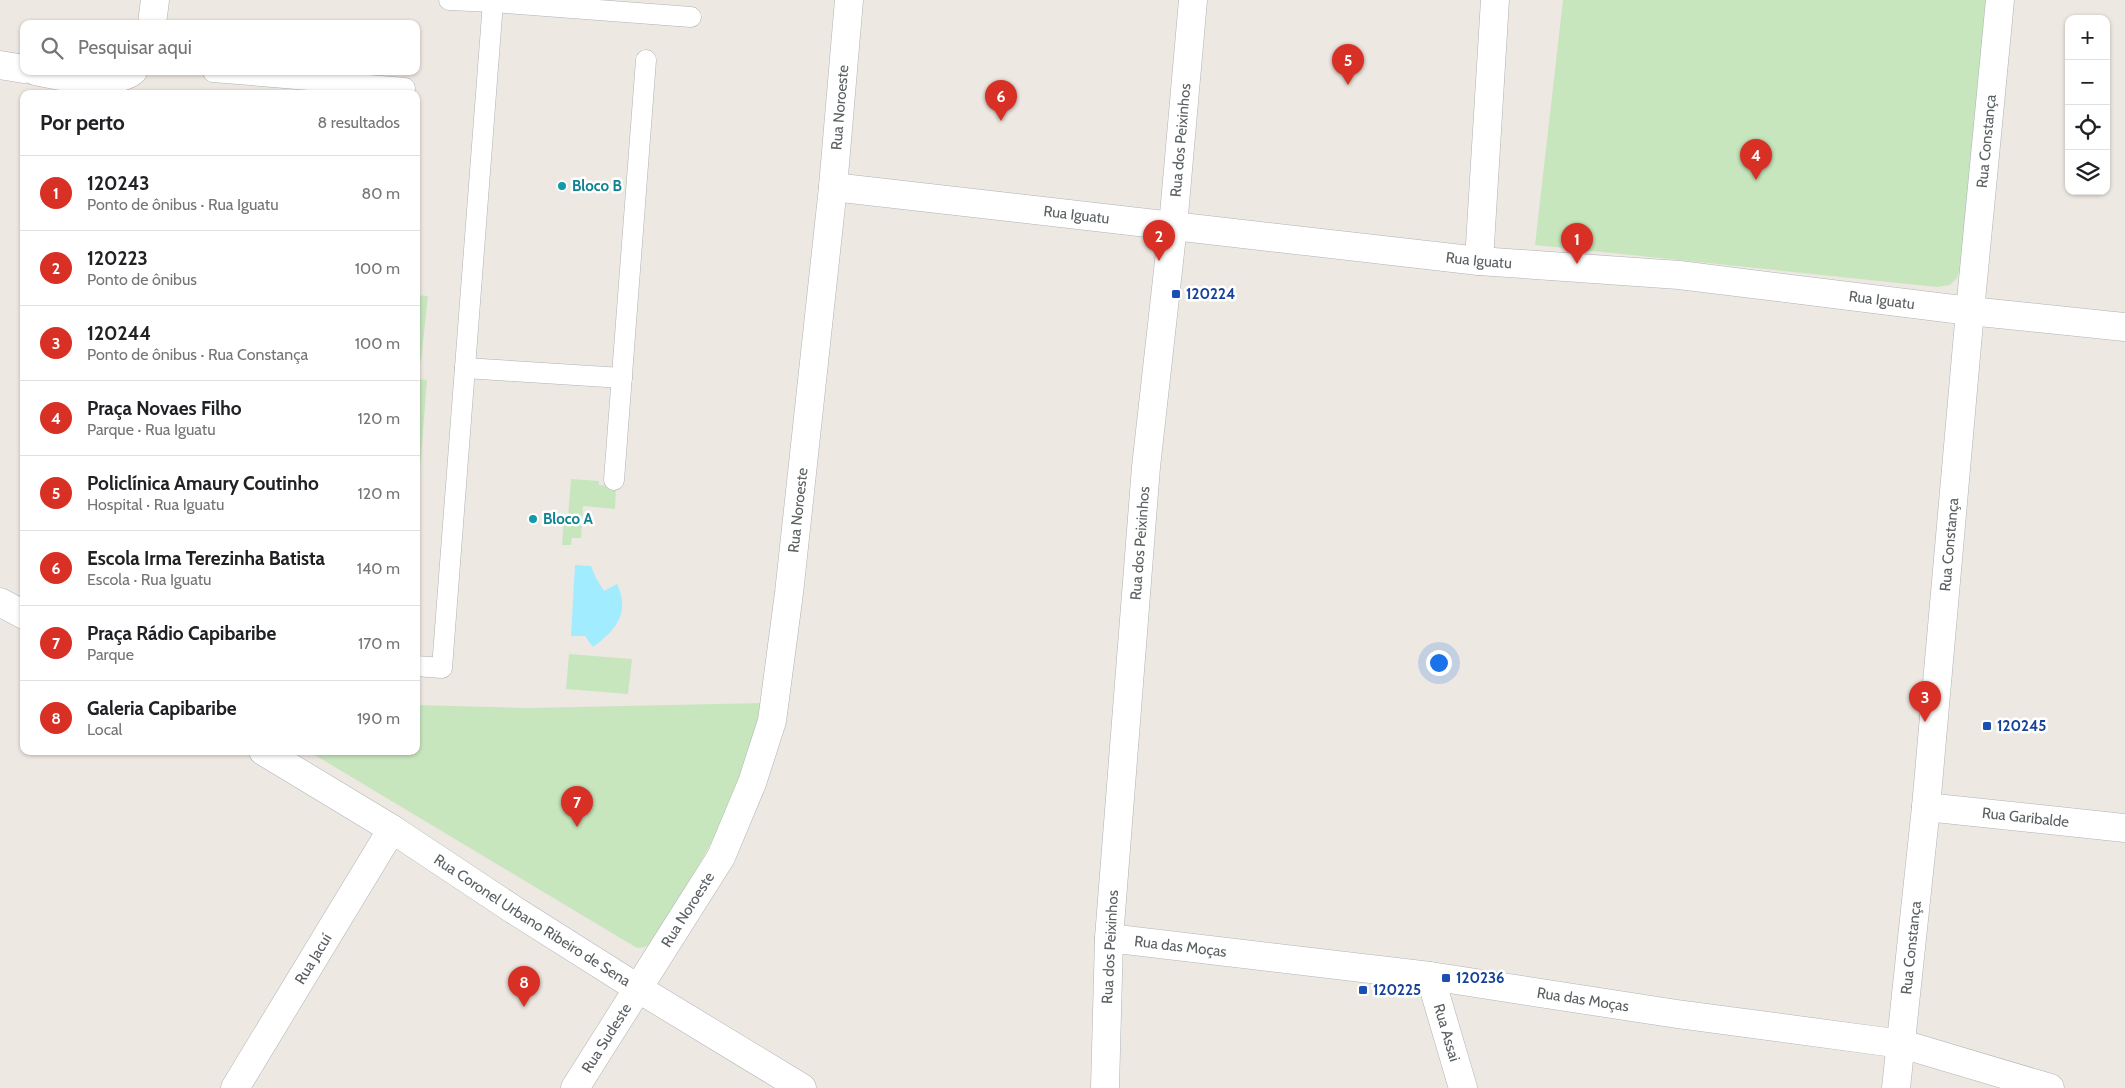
<!DOCTYPE html>
<html lang="pt">
<head>
<meta charset="utf-8">
<style>
	:root { --surface:#fff; --page:#f6f6f6; --text:#202124; --muted:#757577; --line:#e0e0e0; --accent:#d93025 }
	body { margin:0; font-family:Cabin,sans-serif; background:var(--page); color:var(--text) }
	.controls { position:absolute; right:15px; top:15px; display:grid; overflow:hidden; border-radius:10px; box-shadow:0 1px 4px #0004 }
	.controls button { width:45px; height:45px; display:grid; place-items:center; padding:0; border:0; border-bottom:1px solid var(--line); background:var(--surface); color:var(--text); font:25px sans-serif }
	.you { position:absolute; left:1438px; top:662px; width:18px; height:18px; margin:-12px; border:4px solid #fff; border-radius:50%; background:#1a73e8; box-shadow:0 0 0 8px #1a73e833 }
	.badge { display:grid; place-items:center; width:32px; height:32px; border-radius:50%; background:var(--accent); color:#fff; font-size:16px; font-weight:700 }
	.pin { position:absolute; translate:-50% -41px; filter:drop-shadow(0 1px 2px #0008) }
	.pin::after { content:''; position:absolute; top:26px; width:18px; height:15px; background:inherit; clip-path:polygon(0 0,100% 0,50% 100%) }
	.list { margin:0; padding:0; list-style:none }
	h2 { display:flex; justify-content:space-between; align-items:center; height:65px; margin:0; padding:0 20px; font-size:21px }
	h2 small { font-size:16px; font-weight:400; color:var(--muted) }
	.list li { display:grid; grid-template-columns:32px 1fr auto; gap:15px; align-items:center; box-sizing:border-box; height:75px; padding:0 20px; border-top:1px solid var(--line) }
	.list b { display:block; font-size:19px; white-space:nowrap }
	.list p { margin:0; font-size:16px; white-space:nowrap; color:var(--muted) }
	.list em { font-size:16px; font-style:normal; color:var(--muted) }
	.icon { flex:none; width:28px; height:28px; fill:none; stroke:currentColor; stroke-width:2; stroke-linecap:round; stroke-linejoin:round }
	.map { position:relative; flex:none; width:2125px; height:1088px; overflow:hidden }
	.search { position:absolute; background:var(--surface); box-shadow:0 1px 4px #0004; left:20px; top:20px; width:400px; height:55px; display:flex; align-items:center; gap:12px; box-sizing:border-box; padding:0 18px; border-radius:10px; color:var(--muted); font-size:19px }
	.panel { position:absolute; background:var(--surface); box-shadow:0 1px 4px #0004; left:20px; top:90px; width:400px; height:665px; border-radius:10px }
	.map>svg:first-child { display:block }
</style>
</head>
<body>
<div class="map">
<svg width="2125" height="1088" viewBox="0 0 2125 1088">
	<rect width="100%" height="100%" fill="#eee8e2"/>
	<g fill="#c7e6be">
		<path d="M1563,0H1987L1966,229L1960,270L1957,278L1950,285L1937,287L1535,245Z"/>
		<path d="M416,295L428,296L421,361L416,362Z"/>
		<path d="M416,379L427,380L416,521Z"/>
		<path d="M571,479L599,481V485L616,487L615,509L583,506L581,538H572L571,545H562L564,517H568Z"/>
		<path d="M569,654L632,659L628,694L566,689Z"/>
		<path d="M763,703C746,791 699,869 651,943L645,947L637,948L308,751H416V705L529,708Z"/>
	</g>
	<path fill="#a1ecff" d="M575,565L591,566L596,578L604,591L617,584C631,613 615,631 593,647L585,636H571Z"/>
	<g fill="none" stroke-linecap="round" stroke-linejoin="round">
		<g stroke="#aeb2b5" stroke-width="21">
			<g id="lane">
				<path d="M449,0L493,2"/>
				<path d="M213,72L405,88L404,94"/>
				<path d="M465,368L622,378"/>
				<path d="M614,480L646,60"/>
				<path d="M416,666L442,668L493,2L691,17"/>
			</g>
		</g>
		<g stroke="#aeb2b5" stroke-width="29">
			<g id="street">
				<path d="M152,24L155,0"/>
				<path d="M0,65L24,69"/>
				<path d="M35,71C61,76 111,88 133,71"/>
				<path id="s1" d="M833,187L1479,261L1679,275L1970,311L2125,327"/>
				<path d="M1479,261L1495,0"/>
				<path id="s2" d="M1926,807L2125,828"/>
				<path id="s3" d="M1109,938L1146,467L1173,226L1193,0"/>
				<path id="s4" d="M1430,976L1463,1088"/>
				<path id="s5" d="M235,1088L392,829"/>
				<path id="s6" d="M575,1088L721,857L752,783L772,721L789,593L833,187L849,0"/>
				<path id="s7" d="M1896,1088L1926,807L1970,311L2000,0"/>
			</g>
		</g>
		<g stroke="#afb4b8" stroke-width="29">
			<g id="secondary">
				<path d="M0,602L24,615"/>
				<path id="s8" d="M263,751L392,829L514,910L639,989L802,1088"/>
				<path id="s9" d="M1105,1088L1109,938L1430,976L1677,1014L1902,1044L2050,1088"/>
			</g>
		</g>
		<use href="#lane" stroke="#fff" stroke-width="20"/>
		<use href="#street" stroke="#fff" stroke-width="28"/>
		<use href="#secondary" stroke="#fff" stroke-width="28"/>
	</g>
	<g fill="#0f9aa8" stroke="#fff" stroke-width="2">
		<circle cx="562" cy="186" r="5"/>
		<circle cx="533" cy="519" r="5"/>
	</g>
	<g fill="#1a4fb4" stroke="#fff" stroke-width="2">
		<rect x="1171" y="289" width="10" height="10" rx="2.5"/>
		<rect x="1982" y="721" width="10" height="10" rx="2.5"/>
		<rect x="1441" y="973" width="10" height="10" rx="2.5"/>
		<rect x="1358" y="985" width="10" height="10" rx="2.5"/>
	</g>
	<g text-anchor="middle" dominant-baseline="central" stroke-width="5" stroke-linejoin="round" paint-order="stroke">
		<g font-size="15" fill="#5b6063" stroke="#fff">
			<text stroke="none"><textPath href="#s6" startOffset="1036">Rua Noroeste</textPath></text>
			<text stroke="none"><textPath href="#s3" startOffset="801">Rua dos Peixinhos</textPath></text>
			<text stroke="none"><textPath href="#s7" startOffset="951">Rua Constança</textPath></text>
			<text stroke="none"><textPath href="#s1" startOffset="245">Rua Iguatu</textPath></text>
			<text stroke="none"><textPath href="#s1" startOffset="650">Rua Iguatu</textPath></text>
			<text stroke="none"><textPath href="#s1" startOffset="1055">Rua Iguatu</textPath></text>
			<text stroke="none"><textPath href="#s6" startOffset="631">Rua Noroeste</textPath></text>
			<text stroke="none"><textPath href="#s3" startOffset="396">Rua dos Peixinhos</textPath></text>
			<text stroke="none"><textPath href="#s7" startOffset="546">Rua Constança</textPath></text>
			<text stroke="none"><textPath href="#s2" startOffset="100">Rua Garibalde</textPath></text>
			<text stroke="none"><textPath href="#s6" startOffset="211">Rua Noroeste</textPath></text>
			<text stroke="none"><textPath href="#s8" startOffset="318">Rua Coronel Urbano Ribeiro de Sena</textPath></text>
			<text stroke="none"><textPath href="#s9" startOffset="222">Rua das Moças</textPath></text>
			<text transform="translate(1110 947) rotate(-87)">Rua dos Peixinhos</text>
			<text stroke="none"><textPath href="#s7" startOffset="141">Rua Constança</textPath></text>
			<text stroke="none"><textPath href="#s5" startOffset="151">Rua Jacuí</textPath></text>
			<text stroke="none"><textPath href="#s9" startOffset="628">Rua das Moças</textPath></text>
			<text stroke="none"><textPath href="#s4" startOffset="59">Rua Assai</textPath></text>
			<text stroke="none"><textPath href="#s6" startOffset="59">Rua Sudeste</textPath></text>
		</g>
		<g font-size="15" font-weight="bold" fill="#0d838f" stroke="#fff" text-anchor="start">
			<text x="572" y="186">Bloco B</text>
			<text x="543" y="519">Bloco A</text>
		</g>
		<g font-size="15" font-weight="bold" fill="#164399" stroke="#fff" text-anchor="start">
			<text x="1186" y="294">120224</text>
			<text x="1997" y="726">120245</text>
			<text x="1456" y="978">120236</text>
			<text x="1373" y="990">120225</text>
		</g>
	</g>
</svg>
<div class="controls">
<button>+</button>
<button>−</button>
<button><svg class="icon" aria-label="locate" viewBox="0 0 24 24"><circle cx="12" cy="12" r="6"/><path d="M12 2v4M12 18v4M2 12h4M18 12h4"/></svg></button>
<button><svg class="icon" aria-label="layers" viewBox="0 0 24 24"><path d="M12 4l9 5-9 5-9-5zM3 14l9 5 9-5"/></svg></button>
</div>
<div class="you"></div>
<div class="pin badge" style="left:1577px;top:264px">1</div>
<div class="pin badge" style="left:1159px;top:261px">2</div>
<div class="pin badge" style="left:1925px;top:722px">3</div>
<div class="pin badge" style="left:1756px;top:180px">4</div>
<div class="pin badge" style="left:1348px;top:85px">5</div>
<div class="pin badge" style="left:1001px;top:121px">6</div>
<div class="pin badge" style="left:577px;top:827px">7</div>
<div class="pin badge" style="left:524px;top:1007px">8</div>
<div class="search"><svg class="icon" aria-label="search" viewBox="0 0 24 24"><circle cx="10" cy="10" r="6"/><path d="M15 15l6 6"/></svg>Pesquisar aqui</div>
<section class="panel">
<h2>Por perto<small>8 resultados</small></h2>
<ul class="list">
<li><span class="badge">1</span><div><b>120243</b><p>Ponto de ônibus · Rua Iguatu</p></div><em>80 m</em></li>
<li><span class="badge">2</span><div><b>120223</b><p>Ponto de ônibus</p></div><em>100 m</em></li>
<li><span class="badge">3</span><div><b>120244</b><p>Ponto de ônibus · Rua Constança</p></div><em>100 m</em></li>
<li><span class="badge">4</span><div><b>Praça Novaes Filho</b><p>Parque · Rua Iguatu</p></div><em>120 m</em></li>
<li><span class="badge">5</span><div><b>Policlínica Amaury Coutinho</b><p>Hospital · Rua Iguatu</p></div><em>120 m</em></li>
<li><span class="badge">6</span><div><b>Escola Irma Terezinha Batista</b><p>Escola · Rua Iguatu</p></div><em>140 m</em></li>
<li><span class="badge">7</span><div><b>Praça Rádio Capibaribe</b><p>Parque</p></div><em>170 m</em></li>
<li><span class="badge">8</span><div><b>Galeria Capibaribe</b><p>Local</p></div><em>190 m</em></li>
</ul>
</section>
</div>
</body>
</html>
